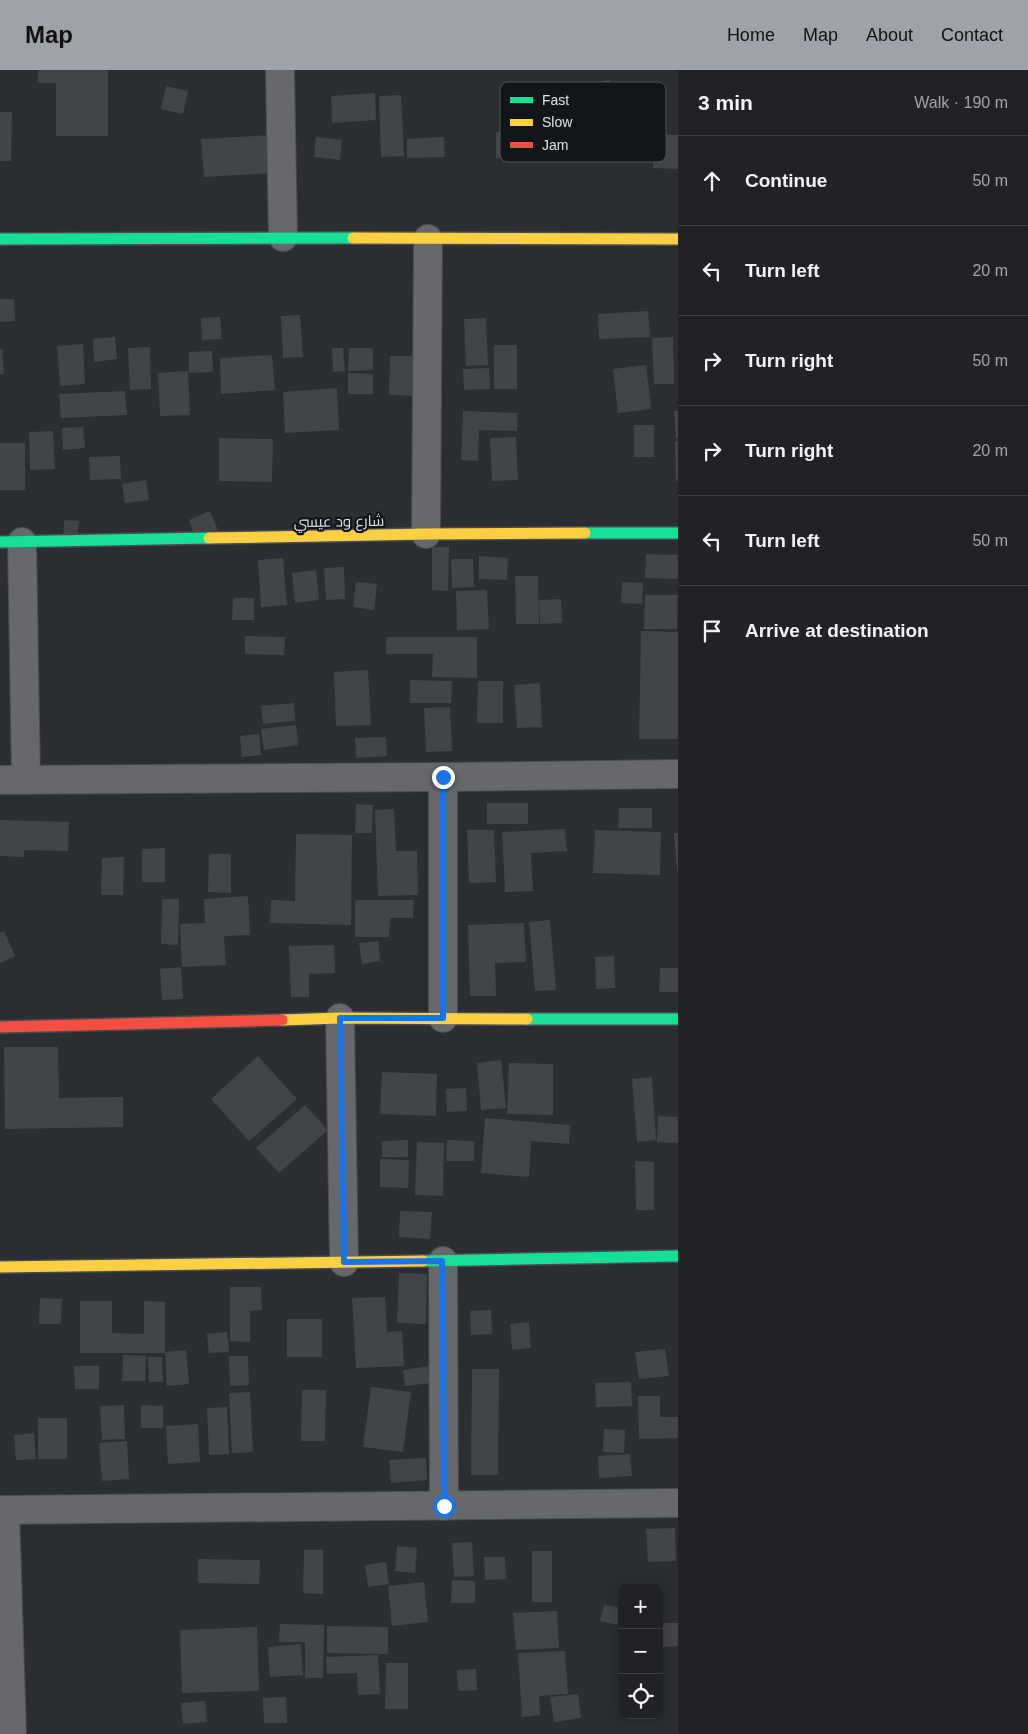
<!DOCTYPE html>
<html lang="en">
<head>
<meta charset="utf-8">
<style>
	:root { --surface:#202226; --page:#282a2e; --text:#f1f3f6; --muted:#a2a4a7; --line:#3d3f43; --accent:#9fa3a9 }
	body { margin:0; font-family:Helvetica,Cairo,sans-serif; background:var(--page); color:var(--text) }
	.controls { position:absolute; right:15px; bottom:15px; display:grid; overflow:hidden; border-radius:10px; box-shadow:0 2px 12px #0003 }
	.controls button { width:45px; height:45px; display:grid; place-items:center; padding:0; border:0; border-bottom:1px solid var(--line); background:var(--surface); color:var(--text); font:25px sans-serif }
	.stop { position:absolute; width:15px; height:15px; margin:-11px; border:4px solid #1a73e8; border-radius:50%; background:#fff }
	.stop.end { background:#1a73e8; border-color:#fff; box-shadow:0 1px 5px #0008 }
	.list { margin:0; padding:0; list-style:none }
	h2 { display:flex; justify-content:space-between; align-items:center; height:65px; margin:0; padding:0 20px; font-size:21px }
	h2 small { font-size:16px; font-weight:400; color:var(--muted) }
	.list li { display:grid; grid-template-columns:32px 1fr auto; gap:15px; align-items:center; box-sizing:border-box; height:90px; padding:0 20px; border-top:1px solid var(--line) }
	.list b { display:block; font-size:19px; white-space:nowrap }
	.list em { font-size:16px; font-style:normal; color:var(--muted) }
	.icon { flex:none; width:28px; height:28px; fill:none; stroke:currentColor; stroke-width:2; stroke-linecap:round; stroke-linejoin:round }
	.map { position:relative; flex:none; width:678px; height:1664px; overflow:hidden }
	header { display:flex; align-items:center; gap:30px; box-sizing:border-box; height:70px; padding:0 25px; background:var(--accent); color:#111 }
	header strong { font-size:24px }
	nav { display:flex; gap:28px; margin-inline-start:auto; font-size:18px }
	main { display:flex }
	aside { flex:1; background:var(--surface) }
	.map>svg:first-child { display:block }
</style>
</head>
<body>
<header>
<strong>Map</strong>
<nav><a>Home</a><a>Map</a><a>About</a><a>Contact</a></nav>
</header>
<main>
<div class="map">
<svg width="678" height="1664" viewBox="0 0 678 1664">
	<rect width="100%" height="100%" fill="#2a2e32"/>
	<g fill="#414448">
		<path d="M38,0H108V66H56V13H38Z"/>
		<path d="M610,10L612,34L592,36L589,13Z"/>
		<path d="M525,12L528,38L503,40L501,14Z"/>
		<path d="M166,16L188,21L183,44L161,39Z"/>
		<path d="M375,23L376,50L332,53L331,26Z"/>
		<path d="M401,25L404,86L381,87L379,26Z"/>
		<path d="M0,42H12L11,91H0Z"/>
		<rect x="496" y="62" width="23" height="26"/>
		<path d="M654,64L678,65V99L653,98Z"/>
		<path d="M272,65L275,103L204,107L201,69Z"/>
		<path d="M316,67L342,70L340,90L314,87Z"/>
		<path d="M444,67L445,87L407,88V69Z"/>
		<path d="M0,229H14L15,251L0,252Z"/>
		<path d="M648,241L650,267L599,269L598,244Z"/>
		<path d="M300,245L303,287L283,288L281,246Z"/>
		<path d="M220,247L222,269L202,270L201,248Z"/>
		<path d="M486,248L488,295L466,296L464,249Z"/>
		<path d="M115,267L117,289L94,292L93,269Z"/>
		<path d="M673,267L674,314H654L652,268Z"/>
		<path d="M83,274L85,314L60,316L57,276Z"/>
		<rect x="494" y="275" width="23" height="44"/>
		<path d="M150,277L151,319L130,320L128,278Z"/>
		<path d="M332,278H343L345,301L333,302Z"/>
		<path d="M349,278H373V300L348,301Z"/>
		<path d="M0,279H2L4,304H0Z"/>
		<path d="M212,281L213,302L189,303V282Z"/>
		<path d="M272,285L275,320L221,324L220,288Z"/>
		<path d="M390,286H415L414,326L389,325Z"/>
		<path d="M646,295L651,339L618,343L613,299Z"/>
		<path d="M489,298L490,319L464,320L463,299Z"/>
		<path d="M188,301L190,345L160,346L158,303Z"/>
		<path d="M348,303L373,304V324H348Z"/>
		<path d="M337,318L339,360L285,363L283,322Z"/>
		<path d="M125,321L127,345L61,348L59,324Z"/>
		<path d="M463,341L518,343L517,361L479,360L478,391L461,390Z"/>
		<path d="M674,341H678V368H676Z"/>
		<rect x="634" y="355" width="20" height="32"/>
		<path d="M83,357L85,378L63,380L62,358Z"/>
		<path d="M53,361L55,399L30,400L29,362Z"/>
		<path d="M516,367L518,410L492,411L490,368Z"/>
		<path d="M219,368L273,369L272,412L219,411Z"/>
		<path d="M675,371H678V411H676Z"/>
		<rect x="0" y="373" width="25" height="47"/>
		<path d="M120,386L121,409L90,410L89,387Z"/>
		<path d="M146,410L149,430L125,433L122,414Z"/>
		<path d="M210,441L218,460L196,470L189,450Z"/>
		<path d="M64,450L79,451L77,473H63Z"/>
		<path d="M432,477H449L448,521L432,520Z"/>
		<path d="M646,484L678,485V509L645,508Z"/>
		<path d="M479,486L508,488L507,510L479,509Z"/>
		<path d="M283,488L287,535L261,537L258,490Z"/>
		<path d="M451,489H473L474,517L452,518Z"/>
		<path d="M344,497L345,529L326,530L324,498Z"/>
		<path d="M316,500L319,530L295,533L292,503Z"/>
		<path d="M515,506H538L539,554H516Z"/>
		<path d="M356,512L377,514L374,540L353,537Z"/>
		<path d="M622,512L643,513L642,534L621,533Z"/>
		<path d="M487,520L489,559L457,560L456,521Z"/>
		<path d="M645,525H678L677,559H644Z"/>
		<path d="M233,528H254V550H232Z"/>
		<path d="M561,529L562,553L540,554L539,530Z"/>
		<path d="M641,561L678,562V669H639Z"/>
		<path d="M245,566L285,567L284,585L245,584Z"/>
		<path d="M386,567H477V608L432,607L433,584H386Z"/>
		<path d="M368,600L371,655L336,656L334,602Z"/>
		<path d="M410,610L452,611L451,633H410Z"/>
		<path d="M478,611H503V653H477Z"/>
		<path d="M540,613L542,657L517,658L514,615Z"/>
		<path d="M294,633L295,651L263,654L261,636Z"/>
		<path d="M450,637L452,681L426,682L424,638Z"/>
		<path d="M296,655L298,675L264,680L261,659Z"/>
		<path d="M259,664L261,685L242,687L240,666Z"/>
		<path d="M386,667L387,686L356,688L355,668Z"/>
		<rect x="487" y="733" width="41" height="21"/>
		<path d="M356,734L373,735L372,763H355Z"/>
		<path d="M619,738H652V758H618Z"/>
		<path d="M394,739L396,781H417L418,825L378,826L375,740Z"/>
		<path d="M0,750L69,752L68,781L24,780V787L0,786Z"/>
		<path d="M565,759L567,781L531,783L533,821L505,822L502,762Z"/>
		<path d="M467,760H494L496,812L469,813Z"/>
		<path d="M595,760L661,762L660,805L593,803Z"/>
		<path d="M674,763H678V801H677Z"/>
		<path d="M296,764L352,765L351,855L270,853L271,830L295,831Z"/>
		<path d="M165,778V812H142V779Z"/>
		<path d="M209,784H231V823L208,822Z"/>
		<path d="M124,787L123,825H101L102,788Z"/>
		<path d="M248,826L250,865L224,866L226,895L182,897L180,854L205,853L204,829Z"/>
		<path d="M162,829H179L178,875L161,874Z"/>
		<path d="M355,830H414L413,848H390L389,867H355Z"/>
		<path d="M550,850L556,920L535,921L529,852Z"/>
		<path d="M524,853L526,892L495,893L496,926H470L468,855Z"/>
		<path d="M4,861L15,886L0,893V863Z"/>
		<path d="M378,871L380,891L362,894L359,873Z"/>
		<path d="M334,875L335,903L309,904V927H291L289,876Z"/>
		<path d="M614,886L615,918L596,919L595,887Z"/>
		<path d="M181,897L183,929L162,930L160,899Z"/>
		<path d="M660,898H678V922H659Z"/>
		<path d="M4,977H58L59,1028L123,1027V1057L5,1059Z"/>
		<path d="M258,986L297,1029L249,1071L211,1029Z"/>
		<path d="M501,990L506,1038L481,1040L477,993Z"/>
		<path d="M509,993L553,994V1045L507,1044Z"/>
		<path d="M382,1002L437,1004L436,1046L380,1044Z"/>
		<path d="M652,1007L656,1070L637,1072L632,1009Z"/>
		<path d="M466,1018L467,1041L447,1042L446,1019Z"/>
		<path d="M305,1035L328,1060L279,1103L256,1078Z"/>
		<path d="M658,1046L678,1047V1073L657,1072Z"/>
		<path d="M485,1048L570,1055L569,1074L531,1071L529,1107L481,1103Z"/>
		<path d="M408,1070V1087H382V1071Z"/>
		<path d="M447,1070L474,1071V1091H446Z"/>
		<path d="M417,1072L444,1073L443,1126L415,1125Z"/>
		<path d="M380,1089L409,1090L408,1118L380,1117Z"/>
		<path d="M635,1091L654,1092V1140H636Z"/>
		<path d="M400,1141L432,1142L430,1169L399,1167Z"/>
		<path d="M399,1203L427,1204L426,1254L397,1253Z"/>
		<path d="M230,1217H261L262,1240L250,1241V1272L230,1271Z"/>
		<path d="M385,1227L387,1262L402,1261L404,1296L356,1298L352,1228Z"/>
		<path d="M40,1228L62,1229L61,1254H39Z"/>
		<path d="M80,1231H112V1263L144,1264V1231L165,1232V1283H80Z"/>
		<path d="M491,1240L492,1264L471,1265L470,1241Z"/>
		<rect x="287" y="1249" width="35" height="38"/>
		<path d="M529,1252L531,1278L512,1280L510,1254Z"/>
		<path d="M227,1262L229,1282L209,1283L207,1264Z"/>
		<path d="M665,1279L669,1306L639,1309L635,1282Z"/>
		<path d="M186,1280L189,1314L167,1316L165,1282Z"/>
		<path d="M123,1285L146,1286L145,1311H122Z"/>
		<path d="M229,1286H248L249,1315L230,1316Z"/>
		<path d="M148,1287H162L163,1312H149Z"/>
		<path d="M74,1296H99V1319H75Z"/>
		<path d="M429,1296L431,1313L405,1316L403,1300Z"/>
		<path d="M472,1299H499L498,1405H471Z"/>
		<path d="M631,1312L632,1336L596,1337L595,1313Z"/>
		<path d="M371,1317L411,1322L403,1382L363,1377Z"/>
		<path d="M302,1320H326L325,1371H301Z"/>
		<path d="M250,1322L253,1382L232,1383L229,1323Z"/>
		<path d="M638,1326H660V1347H678V1368L639,1369Z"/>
		<path d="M124,1335L125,1369L102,1370L100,1336Z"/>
		<path d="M141,1335L163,1336V1358H141Z"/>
		<path d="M227,1337L229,1384L209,1385L207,1338Z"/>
		<rect x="38" y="1348" width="29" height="41"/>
		<path d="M198,1354L200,1392L168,1394L166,1356Z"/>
		<path d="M604,1359L625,1360L624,1383L603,1382Z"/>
		<path d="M34,1363L36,1389L16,1390L14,1365Z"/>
		<path d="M127,1371L129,1409L102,1411L99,1373Z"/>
		<path d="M630,1384L632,1406L599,1408L598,1386Z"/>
		<path d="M426,1388L427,1410L391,1413L389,1390Z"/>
		<path d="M675,1458L676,1491L648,1492L646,1459Z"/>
		<path d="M472,1472L474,1506L454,1507L452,1473Z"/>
		<path d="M397,1476L417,1478L415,1503L395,1501Z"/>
		<path d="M304,1480H323V1524L303,1523Z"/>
		<rect x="532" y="1481" width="20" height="51"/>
		<path d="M484,1487H505L506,1509L485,1510Z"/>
		<path d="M198,1489L260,1490L259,1514L198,1513Z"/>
		<path d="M386,1492L389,1514L368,1517L365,1495Z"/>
		<path d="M452,1510L475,1511V1533H451Z"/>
		<path d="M424,1512L428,1552L392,1556L388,1516Z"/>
		<path d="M604,1535L622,1538V1556L600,1551Z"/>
		<path d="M557,1541L559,1578L516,1580L513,1543Z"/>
		<path d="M659,1553H678V1576L659,1577Z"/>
		<path d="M280,1554L324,1555L323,1608H305V1572H279Z"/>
		<path d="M327,1556L388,1557V1584L327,1583Z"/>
		<path d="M257,1557L259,1621L182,1623L180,1560Z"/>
		<path d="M301,1574L303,1605L270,1607L268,1577Z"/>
		<path d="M565,1581L568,1624L539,1626L540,1645L522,1647L518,1583Z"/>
		<path d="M378,1585L380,1624L358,1625L357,1603L327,1604L326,1587Z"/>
		<path d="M386,1593H408V1639H385Z"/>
		<path d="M476,1599L477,1620L458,1621L457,1600Z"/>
		<path d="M578,1624L581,1648L554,1652L550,1627Z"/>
		<path d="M286,1627L287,1653H264L263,1628Z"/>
		<path d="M205,1631L207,1652L183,1654L181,1633Z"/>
	</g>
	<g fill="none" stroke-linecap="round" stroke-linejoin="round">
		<g stroke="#484b4f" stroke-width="30">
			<g id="street">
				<path d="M280,0L283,167"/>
				<path d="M426,464L428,169"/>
				<path d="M22,472L26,710"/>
				<path d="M0,710L443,707L678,704"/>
				<path d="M340,948L344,1192"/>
				<path d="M443,948V707"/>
				<path d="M443,1191L444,1436"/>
				<path d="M0,1440L678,1433"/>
				<path d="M5,1440L12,1664"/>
			</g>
		</g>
		<g stroke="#484b4f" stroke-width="14">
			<g id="fast">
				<path d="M0,169L353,168"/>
				<path d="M585,463H678"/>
				<path d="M0,472L209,468"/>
				<path d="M527,949H678"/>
				<path d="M423,1191L678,1186"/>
			</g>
		</g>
		<g stroke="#484b4f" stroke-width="14">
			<g id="slow">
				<path d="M353,168L678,169"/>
				<path d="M209,468L426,464L585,463"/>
				<path d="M282,950L340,948L527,949"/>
				<path d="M0,1197L423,1191"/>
			</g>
		</g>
		<g stroke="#484b4f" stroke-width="14">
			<path id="jam" d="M0,957L282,950"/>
		</g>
		<use href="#street" stroke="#66686b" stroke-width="28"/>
		<use href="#fast" stroke="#16e098" stroke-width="11"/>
		<use href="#slow" stroke="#ffcf43" stroke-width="11"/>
		<use href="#jam" stroke="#f24e42" stroke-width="11"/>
	</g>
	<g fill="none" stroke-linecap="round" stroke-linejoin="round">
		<path stroke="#1a73e8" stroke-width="6" d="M443,707V948H340L344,1192L442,1191L444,1436"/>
	</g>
	<g text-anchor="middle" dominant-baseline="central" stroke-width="4.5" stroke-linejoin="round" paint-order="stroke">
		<g font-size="15" fill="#dee2e9" stroke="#121519">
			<text transform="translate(339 451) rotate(-1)">شارع ود عيسي</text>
		</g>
	</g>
	<rect x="500" y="12" width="166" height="80" rx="8" fill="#121519" stroke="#4f5257" stroke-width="1"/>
	<rect x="510" y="27" width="23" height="6" fill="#16e098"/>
	<rect x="510" y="49" width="23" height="7" fill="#ffcf43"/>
	<rect x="510" y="72" width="23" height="6" fill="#f24e42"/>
	<g font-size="14" fill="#dee2e9">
		<text x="542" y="35">Fast</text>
		<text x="542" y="57">Slow</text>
		<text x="542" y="80">Jam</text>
	</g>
</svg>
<div class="controls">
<button>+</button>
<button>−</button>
<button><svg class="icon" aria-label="locate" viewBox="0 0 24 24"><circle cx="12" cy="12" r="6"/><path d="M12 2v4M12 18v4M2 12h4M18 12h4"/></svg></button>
</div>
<div class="stop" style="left:444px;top:1436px"></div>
<div class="stop end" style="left:443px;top:707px"></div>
</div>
<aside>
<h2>3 min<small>Walk · 190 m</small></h2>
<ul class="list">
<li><svg class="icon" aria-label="ahead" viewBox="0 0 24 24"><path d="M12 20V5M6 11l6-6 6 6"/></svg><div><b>Continue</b></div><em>50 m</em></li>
<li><svg class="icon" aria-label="left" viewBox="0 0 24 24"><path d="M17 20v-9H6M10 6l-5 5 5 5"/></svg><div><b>Turn left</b></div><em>20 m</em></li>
<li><svg class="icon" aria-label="right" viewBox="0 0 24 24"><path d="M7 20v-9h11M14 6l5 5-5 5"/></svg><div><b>Turn right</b></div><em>50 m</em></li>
<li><svg class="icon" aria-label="right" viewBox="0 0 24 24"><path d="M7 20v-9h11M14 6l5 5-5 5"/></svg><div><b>Turn right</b></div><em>20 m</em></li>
<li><svg class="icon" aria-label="left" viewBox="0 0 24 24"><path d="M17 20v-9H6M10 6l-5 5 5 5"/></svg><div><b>Turn left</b></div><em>50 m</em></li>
<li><svg class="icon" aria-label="arrive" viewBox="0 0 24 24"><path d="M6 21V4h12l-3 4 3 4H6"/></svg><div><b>Arrive at destination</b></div></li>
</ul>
</aside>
</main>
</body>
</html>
